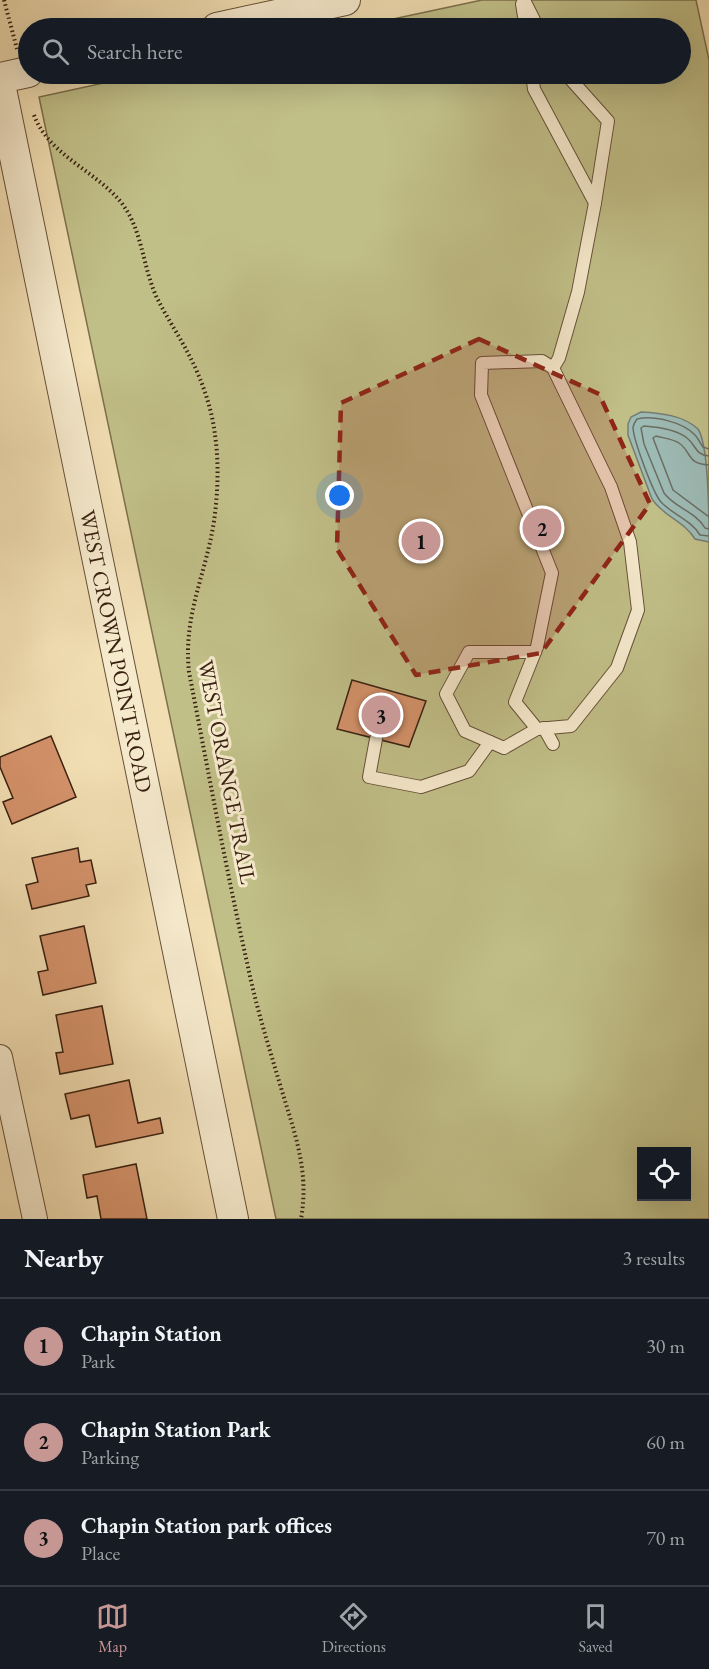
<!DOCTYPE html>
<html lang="en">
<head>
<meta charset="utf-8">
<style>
	:root { --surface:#171b24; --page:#242831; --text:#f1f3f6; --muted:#9ea1a6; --line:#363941; --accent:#c59692 }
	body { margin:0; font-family:"EB Garamond",serif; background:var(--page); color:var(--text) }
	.controls { position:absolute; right:18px; bottom:18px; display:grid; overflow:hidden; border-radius:0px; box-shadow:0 6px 24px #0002 }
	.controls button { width:54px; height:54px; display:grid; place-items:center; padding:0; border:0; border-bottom:2px solid var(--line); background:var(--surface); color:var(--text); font:30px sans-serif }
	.you { position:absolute; left:340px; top:496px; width:21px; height:21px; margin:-15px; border:4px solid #fff; border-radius:50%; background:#1a73e8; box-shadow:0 0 0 9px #1a73e833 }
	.badge { display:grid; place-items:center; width:39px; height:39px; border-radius:50%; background:var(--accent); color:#111; font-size:20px; font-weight:700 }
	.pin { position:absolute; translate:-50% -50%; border:3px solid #fff; box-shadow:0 2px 6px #0006 }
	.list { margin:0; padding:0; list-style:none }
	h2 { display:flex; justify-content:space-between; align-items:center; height:78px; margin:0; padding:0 24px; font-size:26px }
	h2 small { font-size:20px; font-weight:400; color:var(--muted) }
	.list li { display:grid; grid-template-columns:39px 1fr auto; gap:18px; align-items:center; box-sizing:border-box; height:96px; padding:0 24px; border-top:2px solid var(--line) }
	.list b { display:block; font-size:22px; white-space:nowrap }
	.list p { margin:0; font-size:20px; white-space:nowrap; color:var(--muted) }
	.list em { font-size:20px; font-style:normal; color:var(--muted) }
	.icon { flex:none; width:33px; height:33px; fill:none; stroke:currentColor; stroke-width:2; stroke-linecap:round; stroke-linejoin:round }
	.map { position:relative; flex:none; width:709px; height:1219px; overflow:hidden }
	.search { position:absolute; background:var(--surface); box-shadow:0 6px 24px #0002; left:18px; right:18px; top:18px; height:66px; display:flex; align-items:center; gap:15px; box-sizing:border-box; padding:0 21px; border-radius:33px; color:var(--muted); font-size:22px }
	.sheet { height:366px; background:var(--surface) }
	nav { display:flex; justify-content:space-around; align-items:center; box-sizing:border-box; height:84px; border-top:2px solid var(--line); background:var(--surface); font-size:16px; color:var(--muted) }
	nav a { display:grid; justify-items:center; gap:3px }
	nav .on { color:var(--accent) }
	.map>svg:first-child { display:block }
</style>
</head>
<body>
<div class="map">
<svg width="709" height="1219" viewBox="0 0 709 1219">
	<rect width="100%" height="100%" fill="#f1deb2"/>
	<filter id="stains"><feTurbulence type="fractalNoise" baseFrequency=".00333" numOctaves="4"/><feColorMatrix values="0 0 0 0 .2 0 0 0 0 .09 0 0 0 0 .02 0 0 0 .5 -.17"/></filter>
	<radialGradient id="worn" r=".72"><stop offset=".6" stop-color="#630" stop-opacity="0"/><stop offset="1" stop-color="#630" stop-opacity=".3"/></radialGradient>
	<path fill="#c1bf88" stroke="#7d704c" stroke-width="1.5" fill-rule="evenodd" d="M482,0H696L709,60V1219H276L39,97L145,74H680V28H351ZM642,1152H686V1196H642Z"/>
	<path fill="#9dbbb5" stroke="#757d73" stroke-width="1.5" d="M641,412C660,413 683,415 698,429C709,445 709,517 709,542L695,539C684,521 664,517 652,499L628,435V424L631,417Z"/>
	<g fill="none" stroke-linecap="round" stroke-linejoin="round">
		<g stroke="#6b6e63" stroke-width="1.5">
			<path d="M709,449L703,447C700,443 698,438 695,435C683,422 653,415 637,419C634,423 634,423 633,427C633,439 653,493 661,502C673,515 690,519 700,535L709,536"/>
			<path d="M709,456C695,455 696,445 687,438C676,429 658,427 644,426L641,428L644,444L664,493C675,508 696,512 705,528L709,529"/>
			<path d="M709,465C686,464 692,452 679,443C673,439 663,438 656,436L653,438L673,490L709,517"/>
		</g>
	</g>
	<g fill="#d4926a" stroke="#392111" stroke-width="1.5">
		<path d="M352,680L426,701L409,747L337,729Z"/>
		<path d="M51,736L76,797L12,824L3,802L13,798L0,767V757Z"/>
		<path d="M78,848L80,862L91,860L96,883L86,885L89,896L32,909L26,885L38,882L32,858Z"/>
		<path d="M84,926L96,983L43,995L38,972L48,970L40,936Z"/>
		<path d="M102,1006L113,1064L60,1074L56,1053L63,1052L56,1015Z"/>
		<path d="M129,1080L138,1123L160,1118L163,1133L96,1147L89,1115L71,1119L65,1094Z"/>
		<path d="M136,1164L147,1219H101L97,1196L87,1198L83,1175Z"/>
	</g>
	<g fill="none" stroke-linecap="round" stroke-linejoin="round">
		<g stroke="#675039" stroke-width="14">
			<g id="service">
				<path d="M524,0L538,28"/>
				<path d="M522,4L526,28"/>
				<path d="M532,74L534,89L595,203"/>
				<path d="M553,368L611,487L630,542L638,610L617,668L571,726L537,729L515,702L537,647L552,573L481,395L482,363L542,361L553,368L559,358L578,292L595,203L608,121L566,74"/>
				<path d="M535,652H469L446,694L465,731L504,748L537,729"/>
				<path d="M544,728L553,744"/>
				<path d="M376,739L369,777L421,787L469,771L490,742"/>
			</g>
		</g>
		<g stroke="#675039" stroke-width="26">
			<path id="minor" d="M0,1057L35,1219"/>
		</g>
		<g stroke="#675039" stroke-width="32">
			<g id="tertiary">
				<path d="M217,28L345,0"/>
				<path d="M0,78L28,72"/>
				<path id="s1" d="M0,84L233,1219"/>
			</g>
		</g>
		<g stroke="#392111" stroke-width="4" stroke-dasharray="1.5 3" stroke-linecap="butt">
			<path d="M4,0L17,49"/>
			<path d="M34,115C48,154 95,171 120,201C143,229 142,266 157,298C167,318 180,337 190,357C202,380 212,409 215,435C219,462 218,493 214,521C206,575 183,614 189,672C208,770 226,869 248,967C256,1006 268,1044 279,1081C293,1129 310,1169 301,1219"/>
		</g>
		<use href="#service" stroke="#f6eacd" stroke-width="12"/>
		<use href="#minor" stroke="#f6eacd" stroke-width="24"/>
		<use href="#tertiary" stroke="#f6eacd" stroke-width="30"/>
	</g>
	<path fill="#8f2418" fill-opacity="0.2" stroke="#8f2418" stroke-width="4.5" stroke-dasharray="12 8" stroke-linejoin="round" d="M479,339L599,394L650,504L541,653L416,675L337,549L341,403Z"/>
	<g text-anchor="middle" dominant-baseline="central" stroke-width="6" stroke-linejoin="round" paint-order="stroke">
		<g font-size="22" fill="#392111" stroke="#f6eacd">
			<text stroke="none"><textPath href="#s1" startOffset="579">WEST CROWN POINT ROAD</textPath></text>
			<text transform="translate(227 772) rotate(79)">WEST ORANGE TRAIL</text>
		</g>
	</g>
	<rect width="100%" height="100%" filter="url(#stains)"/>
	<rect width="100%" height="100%" fill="url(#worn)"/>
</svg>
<div class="controls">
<button><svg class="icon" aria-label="locate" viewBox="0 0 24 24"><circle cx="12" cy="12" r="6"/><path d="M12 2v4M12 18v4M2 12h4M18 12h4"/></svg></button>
</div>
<div class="you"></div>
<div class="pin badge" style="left:421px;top:541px">1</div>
<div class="pin badge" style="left:542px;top:528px">2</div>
<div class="pin badge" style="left:381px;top:715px">3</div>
<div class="search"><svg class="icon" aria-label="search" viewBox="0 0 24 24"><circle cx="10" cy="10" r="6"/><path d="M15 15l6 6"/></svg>Search here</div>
</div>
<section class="sheet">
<h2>Nearby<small>3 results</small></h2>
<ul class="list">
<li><span class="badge">1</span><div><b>Chapin Station</b><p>Park</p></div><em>30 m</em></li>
<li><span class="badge">2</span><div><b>Chapin Station Park</b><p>Parking</p></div><em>60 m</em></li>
<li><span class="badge">3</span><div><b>Chapin Station park offices</b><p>Place</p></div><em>70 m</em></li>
</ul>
</section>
<nav>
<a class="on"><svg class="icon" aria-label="map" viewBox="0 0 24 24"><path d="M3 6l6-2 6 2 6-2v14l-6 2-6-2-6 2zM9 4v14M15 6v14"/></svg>Map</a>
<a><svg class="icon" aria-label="directions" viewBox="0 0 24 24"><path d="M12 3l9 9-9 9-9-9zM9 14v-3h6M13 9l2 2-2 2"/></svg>Directions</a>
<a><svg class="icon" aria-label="saved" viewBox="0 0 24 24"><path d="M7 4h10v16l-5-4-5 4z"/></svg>Saved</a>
</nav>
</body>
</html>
